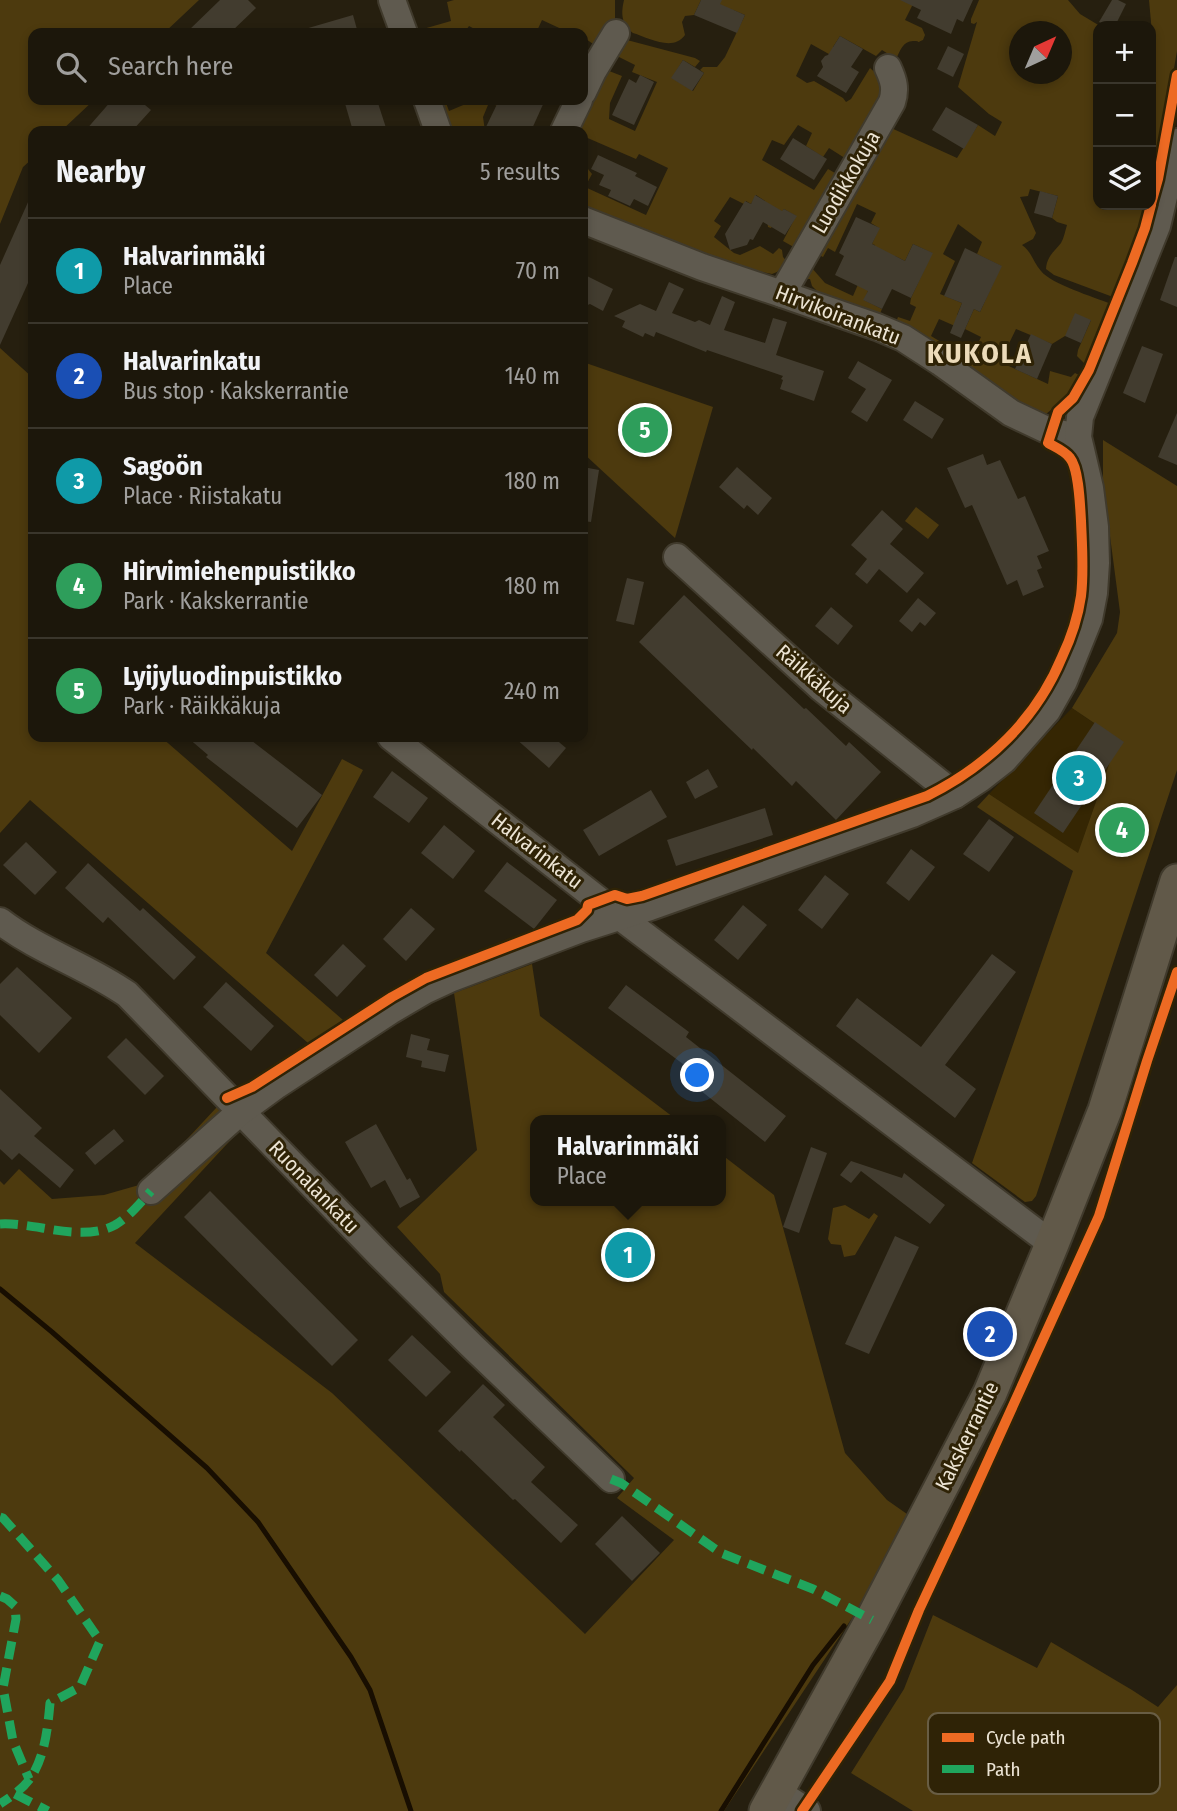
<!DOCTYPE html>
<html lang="en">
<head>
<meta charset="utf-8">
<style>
	:root { --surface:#1c170b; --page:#292419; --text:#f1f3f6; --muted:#a09f9d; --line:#3a362c; --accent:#1a73e8 }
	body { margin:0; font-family:"Fira Sans Condensed",sans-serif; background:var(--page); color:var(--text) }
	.controls { position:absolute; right:21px; top:21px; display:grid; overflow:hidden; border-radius:14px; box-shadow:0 4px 10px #0003 }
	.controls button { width:63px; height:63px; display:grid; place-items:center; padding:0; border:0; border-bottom:2px solid var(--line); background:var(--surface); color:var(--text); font:35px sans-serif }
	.compass { position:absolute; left:1009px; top:21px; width:63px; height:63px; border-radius:50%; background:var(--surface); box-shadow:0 4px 10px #0003; rotate:44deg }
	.you { position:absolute; left:698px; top:1076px; width:24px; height:24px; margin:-18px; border:5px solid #fff; border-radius:50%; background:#1a73e8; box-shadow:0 0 0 10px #1a73e833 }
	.badge { display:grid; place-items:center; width:46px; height:46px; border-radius:50%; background:var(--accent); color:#fff; font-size:23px; font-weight:700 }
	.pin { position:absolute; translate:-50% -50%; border:4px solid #fff; box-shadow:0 2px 7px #0006 }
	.popup { position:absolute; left:530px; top:1115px; width:196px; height:91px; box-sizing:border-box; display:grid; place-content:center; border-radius:14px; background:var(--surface); filter:drop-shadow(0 2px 5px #0005); font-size:23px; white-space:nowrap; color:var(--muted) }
	.popup b { font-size:26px; color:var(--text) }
	.popup::after { content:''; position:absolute; left:50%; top:100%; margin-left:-14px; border:14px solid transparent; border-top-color:var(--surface) }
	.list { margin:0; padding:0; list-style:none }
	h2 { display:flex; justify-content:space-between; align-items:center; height:91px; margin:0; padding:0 28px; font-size:30px }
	h2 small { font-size:23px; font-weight:400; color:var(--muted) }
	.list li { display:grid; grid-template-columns:46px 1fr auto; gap:21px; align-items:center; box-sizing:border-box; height:105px; padding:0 28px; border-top:2px solid var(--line) }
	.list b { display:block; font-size:26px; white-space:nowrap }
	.list p { margin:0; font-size:23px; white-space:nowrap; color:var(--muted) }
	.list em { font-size:23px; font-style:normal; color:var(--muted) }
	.icon { flex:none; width:38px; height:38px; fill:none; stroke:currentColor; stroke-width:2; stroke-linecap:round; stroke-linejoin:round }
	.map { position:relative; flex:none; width:1177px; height:1811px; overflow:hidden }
	.search { position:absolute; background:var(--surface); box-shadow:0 4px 10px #0003; left:28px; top:28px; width:560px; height:77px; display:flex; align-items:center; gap:18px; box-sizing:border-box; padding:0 24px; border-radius:14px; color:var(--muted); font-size:26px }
	.panel { position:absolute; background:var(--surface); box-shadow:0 4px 10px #0003; left:28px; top:126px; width:560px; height:616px; border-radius:14px }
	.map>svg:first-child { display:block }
</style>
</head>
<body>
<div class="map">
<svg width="1177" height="1811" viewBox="0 0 1177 1811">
	<rect width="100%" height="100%" fill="#261f0f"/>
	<path fill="#352603" d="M1072,708L1118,739L1078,854L989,794Z"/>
	<g fill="#4d3a0e" fill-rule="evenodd">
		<path d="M0,0H199L164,33H33V100H94L61,131H33V158L23,167L0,224Z"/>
		<path d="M454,0H615V20L596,46L583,37V33H570L542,20L536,33H482L469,26L464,33H424L423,29L451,21L447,2Z"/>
		<path d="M624,0H701L694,15L685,16L682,22L685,35C673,52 649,38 633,33C621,24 621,13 624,0Z"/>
		<path d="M715,0H915L905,20L922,28L925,35L923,40C914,44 923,41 913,41C903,41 900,51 896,59L882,50L876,56L840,36L833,47L836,58L811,44L796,76L807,83L814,81L843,98L846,102L851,99L870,68L880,77L887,88L851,162L829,148L823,157L806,146L812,133L798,125L784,145L772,140L762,160L814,190L828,169L842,177L799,250L783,241L796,216L784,209L771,228L768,227L766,213L761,209L765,201L756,195L751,204L746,201L744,204L730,197L714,221L721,226L714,237L734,253L740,255L760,246L773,254L779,248L782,250L783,257L791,266H783L777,272L772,274L748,269L700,253L583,205V167L588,169L592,174L585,187L646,215L668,168L639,154L636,159L583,136V131H571L604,69L622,76L610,103L609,119L635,131L657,82L632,72L635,65L617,56L622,46L627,40L695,58L700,61L695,67L683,60L672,78L693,91L704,73L700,70L703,67H717L725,57L745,15L733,10L731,14Z"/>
		<path d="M979,0H1068L1080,14L1100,26H1098V205H1146L1126,267L1113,297L1054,275L1046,269C1047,256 1054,252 1061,243C1064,238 1065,231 1067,225L1057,222L1052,218L1058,196L1030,189L1028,196L1020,197L1036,233L1033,239L1022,245C1032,252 1033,262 1041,271C1051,284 1094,297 1111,304L1087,362L1084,363L1077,356L1078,350L1091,320L1052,344L1016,329L1000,362L1048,384L1050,371L1071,377L1075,373L1081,376L1072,393L1046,414L1024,406L954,356L957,350L971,358L981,337L965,329L974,309L980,312L1001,266L977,254L982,242L958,224L943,254L955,261L940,294L962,303L957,315L963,318L955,326L939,319L931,336L941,342L939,346L896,322L898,317L910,321L916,307L910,304L911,298L932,253L913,244L905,261L895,256L868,291L864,300L882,309L879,316L817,291L812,286L810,279H804L811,267L825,283L853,296L875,245L872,244L879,228L871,223L876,213L857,204L835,252L828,248L823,257L813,252L889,127L957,158L978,125L995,136L1002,122L989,114L958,87L977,22L974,24L971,23V19ZM1020,32H1062V74H1020Z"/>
		<path d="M1149,0H1177V51L1158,160L1151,186V113L1153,107L1151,106L1152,33Z"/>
		<path d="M445,100L449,111L468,103L469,100H518L512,112L495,105H488L483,117L485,131H447L436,103Z"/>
		<path d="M0,348L33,378V737H161L292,851L342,759L363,770L266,953L343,1020L308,1043L30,800L0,833Z"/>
		<path d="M583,362L713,407L675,538L583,453Z"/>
		<path d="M1103,440L1177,486V770L1036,1196L1032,1201L1025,1202L972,1163L1073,871L977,807L989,794L1078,853L1118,739L1072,708L1117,633L1120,612L1103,483Z"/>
		<path d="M916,507L939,525L928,539L905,521Z"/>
		<path d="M532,964L540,1016L677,1120H535V1201H721V1154L774,1195L845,1453L887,1500L907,1514L856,1612L724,1811H0V1181L4,1185L19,1169L52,1199L104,1195L146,1183L217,1107L240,1130L135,1243L332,1393L585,1634L674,1540L617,1498L634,1478L444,1292L440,1274L397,1227L477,1150L454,993Z"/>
		<path d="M845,1205L869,1219L874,1213L878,1216L855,1255L844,1257L841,1245L831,1244L828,1239L833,1208Z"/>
		<path d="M933,1615L1037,1668L1051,1642L1132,1690L1158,1707L1177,1685V1811H913L851,1773L904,1689Z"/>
	</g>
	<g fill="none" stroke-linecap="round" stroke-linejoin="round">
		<g stroke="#180e01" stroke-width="5">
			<path d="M0,1289L52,1332L207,1468L258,1522L351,1657L370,1690L411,1811"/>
			<path d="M721,1811L813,1665L844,1626"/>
		</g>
	</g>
	<g fill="#423c2f">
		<path d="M220,0H248L256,8L230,33H186Z"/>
		<path d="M701,0H722L720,4L745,15L737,33L694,15Z"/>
		<path d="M900,0H973L963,22L957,19L951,34L917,18L921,10Z"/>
		<path d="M1112,0H1118L1126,4L1115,26H1107L1099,22Z"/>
		<path d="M353,15L358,33H305V29Z"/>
		<path d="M840,36L863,49L851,67L859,72L846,93L817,76L823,67L821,61L825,56L828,55Z"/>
		<path d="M948,46L964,54L953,77L937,69Z"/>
		<path d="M683,60L704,73L692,91L671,78Z"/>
		<path d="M640,75L654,82L634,125L612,115L629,79L636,83Z"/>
		<path d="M112,100H139L151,110L132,131H85Z"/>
		<path d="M344,100H377L387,131H353Z"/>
		<path d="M499,100H545L531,131H496L486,127Z"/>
		<path d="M946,107L978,125L964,149L932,130Z"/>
		<path d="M793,138L827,159L814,180L780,159Z"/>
		<path d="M598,155L637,173L635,176L657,187L648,206L634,199L630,206L608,196L611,190L599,185L604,175L591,169Z"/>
		<path d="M33,191V272L0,345V265Z"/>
		<path d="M1040,191L1058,196L1052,218L1034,213Z"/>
		<path d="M755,195L782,211L784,209L797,216L785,235L763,222L753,240L750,239L747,245L730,250L725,234L745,201L751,204Z"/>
		<path d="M856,217L880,228L872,244L905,261L913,244L933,253L911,298L892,289L882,309L863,300L868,291L835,275L844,256L839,253Z"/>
		<path d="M965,248L1002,266L980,312L974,309L961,338L950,333L962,303L944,296Z"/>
		<path d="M1175,257H1177V307L1160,300Z"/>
		<path d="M583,274L613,289L603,311L590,304L583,307Z"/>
		<path d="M669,282L684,289L672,313L695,322L699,320L710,325L722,296L735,302L724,330L765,343L773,318L787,322L776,355L824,371L814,401L780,389L783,380L781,379L783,376L707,350L706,352L656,332L654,337L645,333L643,337L622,327L625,321L614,316L640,304L656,311Z"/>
		<path d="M1075,313L1091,320L1081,343L1065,336Z"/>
		<path d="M1031,334L1052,344L1037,379L1015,369Z"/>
		<path d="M1142,346L1163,354L1145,403L1123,393Z"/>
		<path d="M858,361L892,380L867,422L851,412L866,389L848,378Z"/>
		<path d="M915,401L944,419L932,439L903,420Z"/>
		<path d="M1177,413V465L1158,457Z"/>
		<path d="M983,454L987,465L1000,460L1018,499L1025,496L1049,551L1037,556L1042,568L1037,570L1044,587L1023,596L1017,580L1007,585L972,505L965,508L947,468Z"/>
		<path d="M583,467L599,470L591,522L583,521Z"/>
		<path d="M737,467L772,498L758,515L747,505L744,509L719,487Z"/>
		<path d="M882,510L903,529L890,544L924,573L907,593L879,569L867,584L855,574L867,559L851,545Z"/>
		<path d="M627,578L644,582L634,625L616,621Z"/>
		<path d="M684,595L804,709L806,708L846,746L849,742L881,772L836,820L796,781L792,786L753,748L752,750L639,642Z"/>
		<path d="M918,598L936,613L925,626L920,622L912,632L899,621Z"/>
		<path d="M831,607L853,626L838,645L815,626Z"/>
		<path d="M1095,722L1124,742L1063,833L1034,813Z"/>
		<path d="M187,737H247L322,795L297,828L206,757L208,755Z"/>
		<path d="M514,737H553L566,748L549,768Z"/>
		<path d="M708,769L718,787L695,799L686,782Z"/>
		<path d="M392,771L428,798L409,823L373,797Z"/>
		<path d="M651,790L667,817L599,856L583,830Z"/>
		<path d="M765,808L773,835L676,866L667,840Z"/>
		<path d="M989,819L1014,837L989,872L963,854Z"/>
		<path d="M444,825L475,851L453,879L421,853Z"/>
		<path d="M26,842L57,872L35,895L3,865Z"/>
		<path d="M911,849L935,867L909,901L886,883Z"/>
		<path d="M507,862L557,900L534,929L484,891Z"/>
		<path d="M88,863L140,911L143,908L196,957L174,980L108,917L103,923L65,888Z"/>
		<path d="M825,875L849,894L822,929L798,910Z"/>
		<path d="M743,905L767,925L738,960L714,940Z"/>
		<path d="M411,908L435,929L406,961L383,939Z"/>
		<path d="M343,944L366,966L337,997L314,975Z"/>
		<path d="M992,954L1016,972L945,1065L976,1089L955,1118L836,1026L857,998L921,1047Z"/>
		<path d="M17,967L72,1018L39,1053L0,1015V984Z"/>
		<path d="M226,982L274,1026L251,1051L203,1007Z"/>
		<path d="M626,985L689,1032L686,1037L786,1116L765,1142L685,1078L691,1070L608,1008Z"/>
		<path d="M411,1034L430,1039L427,1050L449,1055L445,1072L421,1067L422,1061L406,1057Z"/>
		<path d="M126,1038L164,1076L145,1095L107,1057Z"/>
		<path d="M0,1089L42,1128L34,1136L74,1170L60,1188L19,1153L12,1160L0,1149Z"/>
		<path d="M376,1124L407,1180L410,1178L420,1197L400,1208L385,1180L371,1188L345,1142Z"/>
		<path d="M114,1129L124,1141L95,1165L85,1153Z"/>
		<path d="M811,1147L827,1153L799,1233L783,1227Z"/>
		<path d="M851,1161L902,1178L904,1173L945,1205L930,1224L861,1171L851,1183L840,1175Z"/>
		<path d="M210,1191L358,1340L332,1366L184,1217Z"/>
		<path d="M895,1236L919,1247L869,1354L845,1344Z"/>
		<path d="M412,1335L451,1372L426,1397L388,1360Z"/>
		<path d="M483,1384L505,1405L493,1417L545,1467L531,1482L578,1525L561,1543L515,1499L513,1500L461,1450L460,1452L438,1431Z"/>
		<path d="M622,1516L660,1553L632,1581L595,1544Z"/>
	</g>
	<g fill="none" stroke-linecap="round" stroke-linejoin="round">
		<g stroke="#403a2c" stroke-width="30">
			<g id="minor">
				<path d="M392,0L404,33"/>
				<path d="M583,92L593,71L616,33"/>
				<path d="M427,100L438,131"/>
				<path d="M564,131L579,100"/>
				<path d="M583,220L702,267L782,294L877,327L903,338L940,362L1011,413L1049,431L1078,437"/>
				<path d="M782,294L892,102C896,89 894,81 888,68"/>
				<path d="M677,557L820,687L955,795"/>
				<path d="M391,737L619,916L1052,1244"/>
				<path d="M0,921C39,951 87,966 127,994L380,1255L472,1346L611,1479"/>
				<path d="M151,1191L240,1112L277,1085L390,1011L424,991L452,978L581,929L650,907L912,814L955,795L981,778L1004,760L1047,711L1064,681L1089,619L1094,593L1096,563L1095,527L1090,488L1078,437L1080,417L1157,226L1177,142"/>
				<path d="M777,1792L807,1811"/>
			</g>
		</g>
		<g stroke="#403a2c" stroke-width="37">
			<path id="major" d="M766,1811L872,1620L990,1393L1052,1244L1105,1110L1177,881"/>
		</g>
		<use href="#minor" stroke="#5f5a4f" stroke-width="26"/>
		<use href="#major" stroke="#615949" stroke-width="33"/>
		<g stroke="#20a55d" stroke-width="9" stroke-dasharray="18 9" stroke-linecap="butt">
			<path d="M0,1224C36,1222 81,1243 115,1225C129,1217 140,1203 151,1191"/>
			<path d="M611,1479L621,1483L721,1553L813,1589L872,1620"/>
			<path d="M0,1517L3,1518L58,1580L100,1641L80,1687L50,1703C48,1726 45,1754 33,1774C26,1787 12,1796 0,1804"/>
			<path d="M0,1596L7,1599L15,1606L16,1619L3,1688L13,1741L29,1779"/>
			<path d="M15,1794L48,1811"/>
		</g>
		<g stroke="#2f2306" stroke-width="15">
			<g id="cycleway">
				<path d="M1151,204L1158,179L1177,75"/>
				<path d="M227,1098L252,1087L392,997L426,978L577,920L587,910L588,905L615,895L627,899L642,896L927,796C987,766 1036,720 1062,657C1071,638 1078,617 1081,596C1084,571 1082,546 1081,521C1080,505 1079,469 1070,458C1065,451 1055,447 1048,443L1058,412L1073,398L1089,370L1132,263L1145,228L1151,205"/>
				<path d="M802,1811L890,1681L919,1610L957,1529L1099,1216L1147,1061L1177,972"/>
			</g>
		</g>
		<use href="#cycleway" stroke="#ed6a23" stroke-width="10"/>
	</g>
	<g text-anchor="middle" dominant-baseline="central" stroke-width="6" stroke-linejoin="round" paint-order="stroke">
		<g font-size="21" fill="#ece4d4" stroke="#2f2306">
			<text transform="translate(846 182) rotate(-60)">Luodikkokuja</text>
			<text transform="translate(838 315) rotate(21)">Hirvikoirankatu</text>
			<text transform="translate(814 679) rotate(41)">Räikkäkuja</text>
			<text transform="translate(537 851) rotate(38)">Halvarinkatu</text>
			<text transform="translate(314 1187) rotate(46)">Ruonalankatu</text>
			<text transform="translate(967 1436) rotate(-64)">Kakskerrantie</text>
		</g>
		<g font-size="28" font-weight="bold" letter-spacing="2" fill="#ecdbba" stroke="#2f2306">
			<text x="980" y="353">KUKOLA</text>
		</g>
	</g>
	<rect x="928" y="1713" width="232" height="81" rx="10" fill="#2f2306" stroke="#685d44" stroke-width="2"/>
	<rect x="942" y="1733" width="32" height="9" fill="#ed6a23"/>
	<rect x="942" y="1765" width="32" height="8" fill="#20a55d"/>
	<g font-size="19" fill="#ece4d4">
		<text x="986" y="1744">Cycle path</text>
		<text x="986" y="1776">Path</text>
	</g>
</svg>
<div class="controls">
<button>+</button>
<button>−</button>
<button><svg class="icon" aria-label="layers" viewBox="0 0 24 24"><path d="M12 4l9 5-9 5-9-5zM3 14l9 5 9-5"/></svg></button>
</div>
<svg class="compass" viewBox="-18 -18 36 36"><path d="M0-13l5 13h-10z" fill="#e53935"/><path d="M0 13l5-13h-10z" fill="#a09f9d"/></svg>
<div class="you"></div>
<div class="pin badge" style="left:628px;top:1255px;background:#0f9aa8">1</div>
<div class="popup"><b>Halvarinmäki</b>Place</div>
<div class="pin badge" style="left:990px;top:1334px;background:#1a4fb4">2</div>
<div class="pin badge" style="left:1079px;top:778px;background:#0f9aa8">3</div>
<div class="pin badge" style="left:1122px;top:830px;background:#2e9e5b">4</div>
<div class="pin badge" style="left:645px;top:430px;background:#2e9e5b">5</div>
<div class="search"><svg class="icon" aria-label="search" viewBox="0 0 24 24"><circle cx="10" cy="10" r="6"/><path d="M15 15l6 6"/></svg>Search here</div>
<section class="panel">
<h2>Nearby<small>5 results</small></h2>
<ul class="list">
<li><span class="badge" style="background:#0f9aa8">1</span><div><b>Halvarinmäki</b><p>Place</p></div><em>70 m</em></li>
<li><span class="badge" style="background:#1a4fb4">2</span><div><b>Halvarinkatu</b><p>Bus stop · Kakskerrantie</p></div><em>140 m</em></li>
<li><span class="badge" style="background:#0f9aa8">3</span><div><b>Sagoön</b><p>Place · Riistakatu</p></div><em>180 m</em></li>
<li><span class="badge" style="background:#2e9e5b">4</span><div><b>Hirvimiehenpuistikko</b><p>Park · Kakskerrantie</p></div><em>180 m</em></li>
<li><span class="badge" style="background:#2e9e5b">5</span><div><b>Lyijyluodinpuistikko</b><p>Park · Räikkäkuja</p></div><em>240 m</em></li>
</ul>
</section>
</div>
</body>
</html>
